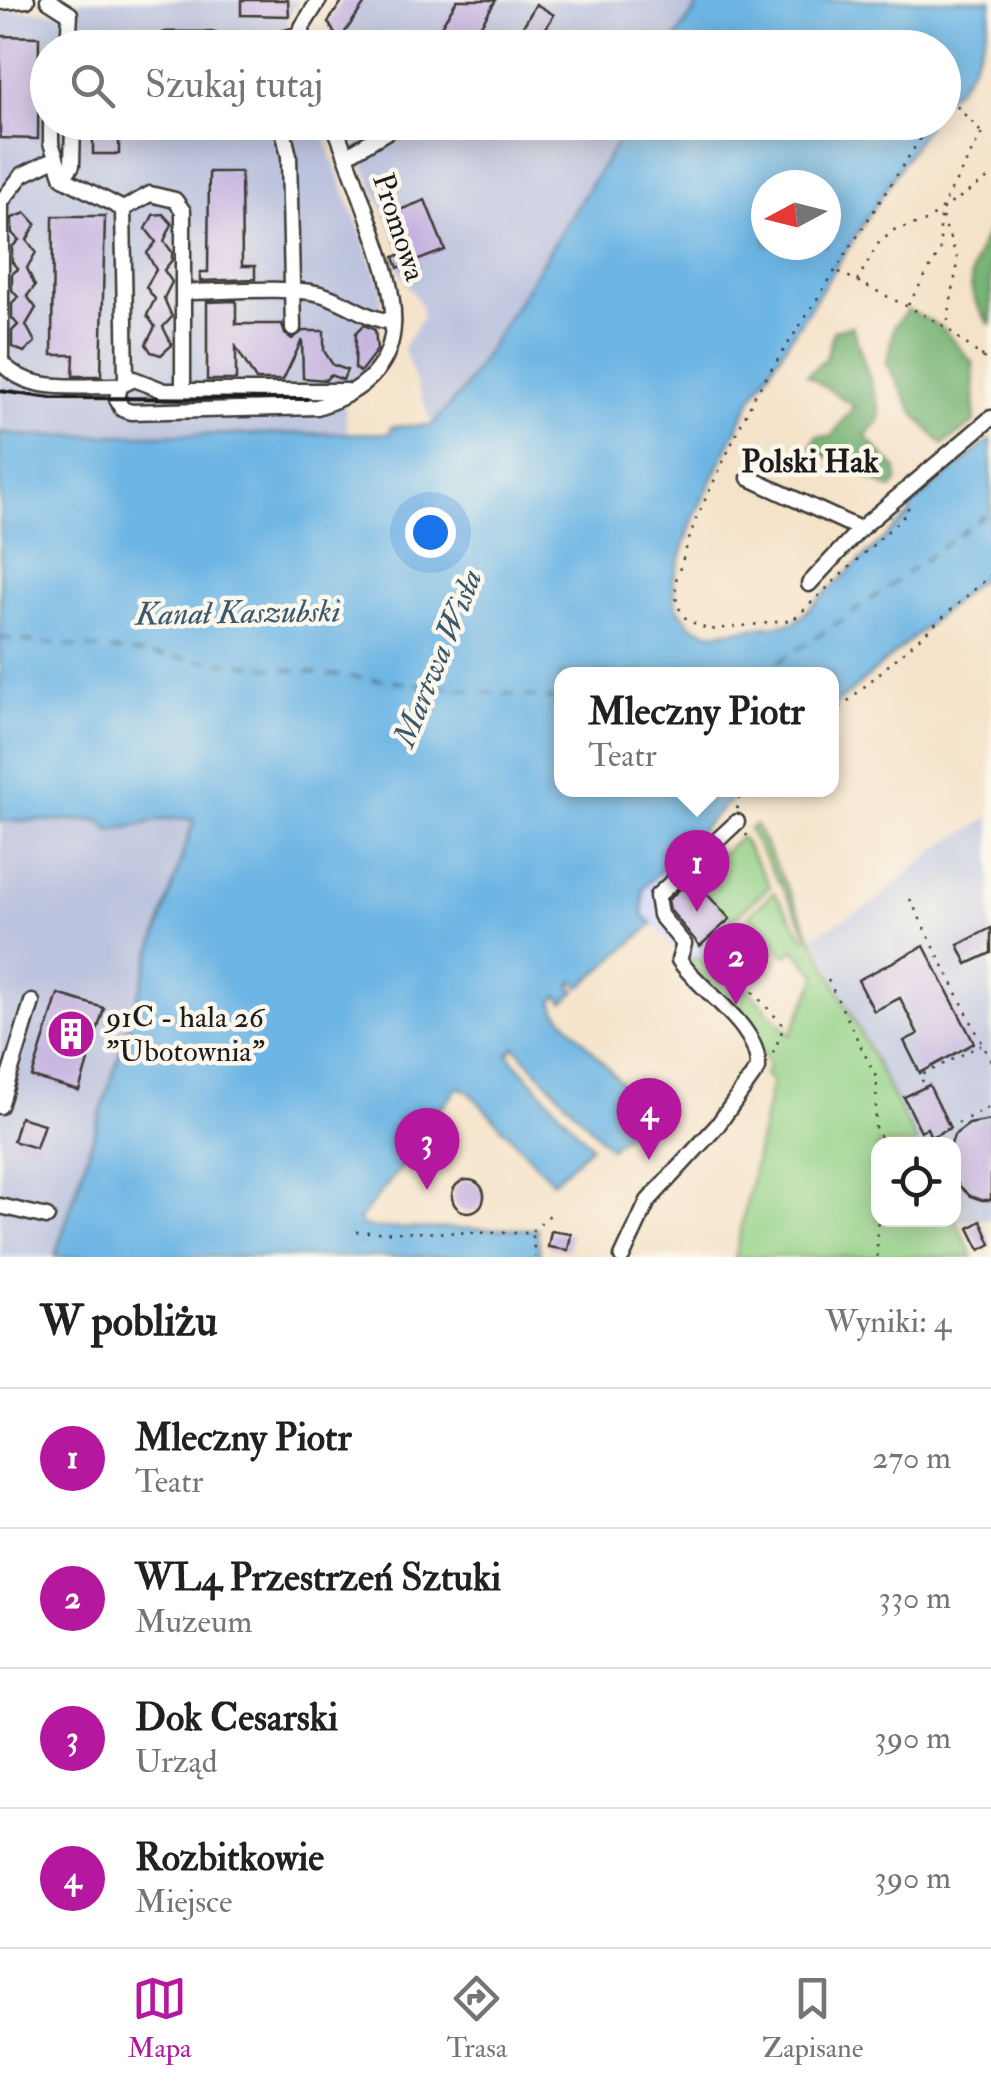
<!DOCTYPE html>
<html lang="pl">
<head>
<meta charset="utf-8">
<style>
	:root { --surface:#fff; --page:#f2f2f2; --text:#202124; --muted:#757577; --line:#e0e0e0; --accent:#b5179e }
	body { margin:0; font-family:"IM FELL Double Pica",serif; background:var(--page); color:var(--text) }
	.controls { position:absolute; right:30px; bottom:30px; display:grid; overflow:hidden; border-radius:20px; box-shadow:0 5px 25px #0003 }
	.controls button { width:90px; height:90px; display:grid; place-items:center; padding:0; border:0; border-bottom:2px solid var(--line); background:var(--surface); color:var(--text); font:50px sans-serif }
	.compass { position:absolute; left:751px; top:170px; width:90px; height:90px; border-radius:50%; background:var(--surface); box-shadow:0 5px 25px #0003; rotate:263deg }
	.you { position:absolute; left:430px; top:532px; width:35px; height:35px; margin:-25px; border:8px solid #fff; border-radius:50%; background:#1a73e8; box-shadow:0 0 0 15px #1a73e833 }
	.badge { display:grid; place-items:center; width:65px; height:65px; border-radius:50%; background:var(--accent); color:#fff; font-size:32px; font-weight:700 }
	.pin { position:absolute; translate:-50% -82px; filter:drop-shadow(0 2px 5px #0008) }
	.pin::after { content:''; position:absolute; top:52px; width:35px; height:30px; background:inherit; clip-path:polygon(0 0,100% 0,50% 100%) }
	.popup { position:absolute; left:554px; top:667px; width:285px; height:130px; box-sizing:border-box; display:grid; place-content:center; border-radius:20px; background:var(--surface); filter:drop-shadow(0 2px 8px #0005); font-size:32px; white-space:nowrap; color:var(--muted) }
	.popup b { font-size:38px; color:var(--text) }
	.popup::after { content:''; position:absolute; left:50%; top:100%; margin-left:-20px; border:20px solid transparent; border-top-color:var(--surface) }
	.list { margin:0; padding:0; list-style:none }
	h2 { display:flex; justify-content:space-between; align-items:center; height:130px; margin:0; padding:0 40px; font-size:42px }
	h2 small { font-size:32px; font-weight:400; color:var(--muted) }
	.list li { display:grid; grid-template-columns:65px 1fr auto; gap:30px; align-items:center; box-sizing:border-box; height:140px; padding:0 40px; border-top:2px solid var(--line) }
	.list b { display:block; font-size:38px; white-space:nowrap }
	.list p { margin:0; font-size:32px; white-space:nowrap; color:var(--muted) }
	.list em { font-size:32px; font-style:normal; color:var(--muted) }
	.icon { flex:none; width:55px; height:55px; fill:none; stroke:currentColor; stroke-width:2; stroke-linecap:round; stroke-linejoin:round }
	.map { position:relative; flex:none; width:991px; height:1257px; overflow:hidden }
	.search { position:absolute; background:var(--surface); box-shadow:0 5px 25px #0003; left:30px; right:30px; top:30px; height:110px; display:flex; align-items:center; gap:25px; box-sizing:border-box; padding:0 35px; border-radius:55px; color:var(--muted); font-size:38px }
	.sheet { height:690px; background:var(--surface) }
	nav { display:flex; justify-content:space-around; align-items:center; box-sizing:border-box; height:140px; border-top:2px solid var(--line); background:var(--surface); font-size:28px; color:var(--muted) }
	nav a { display:grid; justify-items:center; gap:5px }
	nav .on { color:var(--accent) }
	.map>svg:first-child { display:block }
</style>
</head>
<body>
<div class="map">
<svg width="991" height="1257" viewBox="0 0 991 1257">
	<rect width="100%" height="100%" fill="#fbf7ec"/>
	<filter id="ink" filterUnits="userSpaceOnUse"><feTurbulence type="fractalNoise" baseFrequency=".01" numOctaves="2"/><feDisplacementMap in="SourceGraphic" scale="20" xChannelSelector="R" yChannelSelector="G"/><feConvolveMatrix kernelMatrix="1 2 1 2 8 2 1 2 1" color-interpolation-filters="sRGB"/></filter>
	<filter id="wash" filterUnits="userSpaceOnUse"><feTurbulence type="fractalNoise" baseFrequency=".0048" numOctaves="4" result="noise"/><feDisplacementMap in="SourceGraphic" scale="40" xChannelSelector="R" yChannelSelector="G"/><feGaussianBlur stdDeviation="2.25" result="paint"/><feColorMatrix in="noise" values="0 0 0 0 0 0 0 0 0 0 0 0 0 0 0 0 0 1.4 0 .05"/><feComposite in="paint" operator="in"/></filter>
	<g filter="url(#wash)">
		<rect width="100%" height="100%" fill="#f5e3c9"/>
		<path fill="#d3d8f9" d="M675,858L735,927L700,958L685,960L643,915V889Z"/>
		<g fill="#bcc3de">
			<path d="M69,0H299L287,19L291,47L48,48V122L319,123L382,288L377,357L367,372L343,386L347,433L26,436L0,432V10L57,12Z"/>
			<path d="M343,0H702L670,47H336L339,41L328,22Z"/>
			<path d="M345,123H629L463,390L432,425L403,348L422,318L421,306L398,268L402,253Z"/>
			<path d="M991,817V1219L956,1223L954,1144H917L814,935L872,904L936,849Z"/>
			<path d="M166,819H194L55,1257H0V821L99,820L112,831Z"/>
		</g>
		<g fill="#94d287" stroke="#587752" stroke-width="2.5">
			<path d="M755,825L917,1144H878V1220L954,1217L973,1257H735L772,1081L764,1075L769,1066L755,1036L686,960L700,958L716,976L737,977L790,1035L818,976L794,949L786,956L749,915L774,892L804,937L809,935L749,830Z"/>
			<path d="M741,837L770,886L731,920L692,878Z"/>
		</g>
		<g fill="#77b474" stroke="#4a6848" stroke-width="2.5">
			<path d="M991,223V325C957,286 973,266 991,223Z"/>
			<path d="M908,310L941,327L973,363L975,422L943,445L916,416L887,364L894,326Z"/>
			<path d="M852,326L880,411L879,421L865,436L897,470V483L891,489L811,448L817,436L831,437L854,406L807,375L826,359L834,330Z"/>
		</g>
		<g fill="#6db5e4" stroke="#446880" stroke-width="2.5" fill-rule="evenodd">
			<path d="M702,0H991C991,30 968,86 944,98V48L670,47Z"/>
			<path d="M629,123H928L752,398L693,519L673,581L676,606L692,626L712,633L794,623L910,514V507L991,439V570L832,708V674H562V790H740L643,888V915L653,924L581,987L574,981L570,985L576,991L564,1002L558,996L553,1001L556,1010L649,1114L610,1148L515,1047L508,1054L591,1146L553,1182L468,1091L458,1087L443,1106L436,1107L442,1118L359,1219L362,1226L373,1228L537,1229L540,1257H55L194,819H166L111,831L99,820L0,821V432L26,436L390,433L391,427L432,425L463,390ZM766,185H826V245H766Z"/>
		</g>
		<g fill="none" stroke-linecap="round" stroke-linejoin="round">
			<g stroke="#3c596c" stroke-width="2.5" stroke-dasharray="12 10" stroke-linecap="butt">
				<path d="M0,638L562,700"/>
				<path d="M760,674L850,615L991,511"/>
			</g>
		</g>
		<g id="blocks">
			<g fill="#c5b2e0">
				<path d="M241,0H288L289,16L241,15Z"/>
				<path d="M343,0H367L339,41L328,22Z"/>
				<path d="M457,0H496L467,48H428Z"/>
				<path d="M536,4L554,15L535,46L518,35Z"/>
				<path d="M0,36L39,37L38,139L0,138Z"/>
				<rect x="93" y="138" width="26" height="16"/>
				<path d="M209,172H241L242,266H255V279L200,281V272H208Z"/>
				<path d="M425,200L445,250L398,268L394,257L402,254L387,215Z"/>
				<path d="M26,213L36,224L27,240L36,252L27,268L35,286L27,296L36,308L26,325L35,342L24,352L12,347V331L18,325L12,318V303L18,297L12,290V274L18,269L12,262V247L19,240L12,233V218Z"/>
				<path d="M163,214L172,224L164,241L172,252V260L164,270L172,282L164,298L172,317L163,327L172,345L161,355L151,352L146,344L155,327L147,315L155,299L146,287L156,270L147,253L156,242L146,229L153,215Z"/>
				<path d="M53,216H105L101,376H73L74,355H52Z"/>
				<path d="M236,301V324H282L285,334L292,339L303,331H324V351L333,365L347,370L343,380L330,375L326,380L303,378L302,340L283,380H256L236,347V380H207V302Z"/>
				<path d="M364,325L375,330L377,350L360,372L355,368L356,333Z"/>
				<path d="M692,878L730,919L700,946L670,910L668,900Z"/>
				<path d="M991,928V953L967,964L958,945Z"/>
				<path d="M924,946L974,1043L920,1073L904,1041L918,1034L900,998L874,1011L858,980Z"/>
				<path d="M58,994L104,1008L79,1091L32,1077Z"/>
				<path d="M929,1085L950,1128L931,1137L927,1128L921,1131L904,1097Z"/>
				<path d="M20,1117L44,1124L36,1148L13,1141Z"/>
				<path d="M991,1120V1200H982L970,1196L954,1181L951,1144L954,1135L969,1124Z"/>
				<circle cx="468" cy="1196" r="16"/>
				<path d="M981,1221L991,1244L980,1250L969,1228Z"/>
				<path d="M551,1231L571,1234L568,1250L548,1247Z"/>
			</g>
		</g>
	</g>
	<g filter="url(#ink)">
		<use href="#blocks" fill-opacity="0" stroke="#3d3a36" stroke-width="2.5"/>
		<g fill="none" stroke-linecap="round" stroke-linejoin="round">
			<g stroke="#3d3a36" stroke-width="19">
				<g id="minor">
					<path d="M48,0L70,14L68,48"/>
					<path d="M0,2L27,0"/>
					<path d="M167,48V40H213L249,48"/>
					<path d="M251,48L301,34"/>
					<path d="M303,48L302,27L319,0"/>
					<path d="M51,122V143L63,178L123,209L126,380"/>
					<path d="M274,122L283,130L289,156L293,328"/>
					<path d="M333,122C346,154 357,186 368,217C397,297 422,374 317,407L131,412L122,409L117,399L120,386L134,379L165,391H347"/>
					<path d="M346,156L401,123"/>
					<path d="M55,159L22,175L1,202V362C29,395 80,385 120,386"/>
					<path d="M63,178L72,165L73,122"/>
					<path d="M123,209L150,194L175,200L183,211V391"/>
					<path d="M185,292C221,292 287,286 320,294C347,301 364,319 393,322"/>
					<path d="M749,478L860,529"/>
					<path d="M809,584L860,529L991,418"/>
					<path d="M0,1106L32,1002"/>
					<path d="M0,1206L47,1217"/>
					<path d="M622,1257L648,1201L717,1126L758,1068C760,1026 701,992 679,960L684,944L660,915L657,896L737,822"/>
				</g>
			</g>
			<g stroke="#3d3a36" stroke-width="2.5" stroke-dasharray="2.5 8" stroke-linecap="butt">
				<path d="M944,102L947,96L982,133"/>
				<path d="M942,217L958,260L947,325"/>
				<path d="M839,272L940,323L991,364"/>
				<path d="M857,281L878,244L894,230L926,221L940,211L982,133"/>
				<path d="M908,305L940,251V211L991,176"/>
				<path d="M981,356L991,354"/>
				<path d="M908,507V512L793,620L709,630L687,620L677,605L675,583L695,521L755,395L931,122"/>
				<path d="M832,715L991,575"/>
				<path d="M737,809L739,798L748,790"/>
				<path d="M746,834L751,843"/>
				<path d="M910,899L991,1061"/>
				<path d="M710,945L784,1026L770,1061"/>
				<path d="M828,980L877,1079L875,1129L885,1144"/>
				<path d="M923,1082L920,1076L981,1045"/>
				<path d="M958,1123L991,1106"/>
				<path d="M532,1231L551,1214"/>
				<path d="M356,1232L532,1233L535,1257"/>
				<path d="M877,1257L878,1204"/>
			</g>
			<use href="#minor" stroke="#fff" stroke-width="14"/>
			<path stroke="#1c1c1c" stroke-width="4" d="M0,391L51,398L307,399"/>
		</g>
	</g>
	<defs>
		<g id="building-disc" transform="scale(2.5)"><circle r="9.5" fill="#b5179e" stroke="#fbf7ec"/><path d="M-4-6H4V6H1V3H-1V6H-4ZM-2.5-4.3h1.7v1.8h-1.7ZM.8-4.3h1.7v1.8H.8ZM-2.5-1h1.7V.8h-1.7ZM.8-1h1.7V.8H.8Z" fill="#fff"/></g>
	</defs>
	<g fill-rule="evenodd">
		<use href="#building-disc" x="71" y="1034"/>
	</g>
	<g text-anchor="middle" dominant-baseline="central" stroke-width="9" stroke-linejoin="round" paint-order="stroke">
		<g font-size="30" fill="#1c1c1c" stroke="#fbf7ec">
			<text transform="translate(399 227) rotate(72)">Promowa</text>
		</g>
		<g font-size="30" fill="#1c1c1c" stroke="#fbf7ec" text-anchor="start">
			<text x="106" y="1017">91C - hala 26<tspan x="106" dy="34">"Ubotownia"</tspan></text>
		</g>
		<g font-size="32" font-weight="bold" fill="#1c1c1c" stroke="#fbf7ec">
			<text x="810" y="462">Polski Hak</text>
		</g>
		<g font-size="32" font-style="italic" fill="#3c596c" stroke="#fbf7ec">
			<text transform="translate(238 613) rotate(-1)">Kanał Kaszubski</text>
			<text transform="translate(438 658) rotate(-68)">Martwa Wisła</text>
		</g>
	</g>
</svg>
<div class="controls">
<button><svg class="icon" aria-label="locate" viewBox="0 0 24 24"><circle cx="12" cy="12" r="6"/><path d="M12 2v4M12 18v4M2 12h4M18 12h4"/></svg></button>
</div>
<svg class="compass" viewBox="-18 -18 36 36"><path d="M0-13l5 13h-10z" fill="#e53935"/><path d="M0 13l5-13h-10z" fill="#757577"/></svg>
<div class="you"></div>
<div class="pin badge" style="left:697px;top:912px">1</div>
<div class="popup"><b>Mleczny Piotr</b>Teatr</div>
<div class="pin badge" style="left:736px;top:1005px">2</div>
<div class="pin badge" style="left:427px;top:1190px">3</div>
<div class="pin badge" style="left:649px;top:1160px">4</div>
<div class="search"><svg class="icon" aria-label="search" viewBox="0 0 24 24"><circle cx="10" cy="10" r="6"/><path d="M15 15l6 6"/></svg>Szukaj tutaj</div>
</div>
<section class="sheet">
<h2>W pobliżu<small>Wyniki: 4</small></h2>
<ul class="list">
<li><span class="badge">1</span><div><b>Mleczny Piotr</b><p>Teatr</p></div><em>270 m</em></li>
<li><span class="badge">2</span><div><b>WL4 Przestrzeń Sztuki</b><p>Muzeum</p></div><em>330 m</em></li>
<li><span class="badge">3</span><div><b>Dok Cesarski</b><p>Urząd</p></div><em>390 m</em></li>
<li><span class="badge">4</span><div><b>Rozbitkowie</b><p>Miejsce</p></div><em>390 m</em></li>
</ul>
</section>
<nav>
<a class="on"><svg class="icon" aria-label="map" viewBox="0 0 24 24"><path d="M3 6l6-2 6 2 6-2v14l-6 2-6-2-6 2zM9 4v14M15 6v14"/></svg>Mapa</a>
<a><svg class="icon" aria-label="directions" viewBox="0 0 24 24"><path d="M12 3l9 9-9 9-9-9zM9 14v-3h6M13 9l2 2-2 2"/></svg>Trasa</a>
<a><svg class="icon" aria-label="saved" viewBox="0 0 24 24"><path d="M7 4h10v16l-5-4-5 4z"/></svg>Zapisane</a>
</nav>
</body>
</html>
